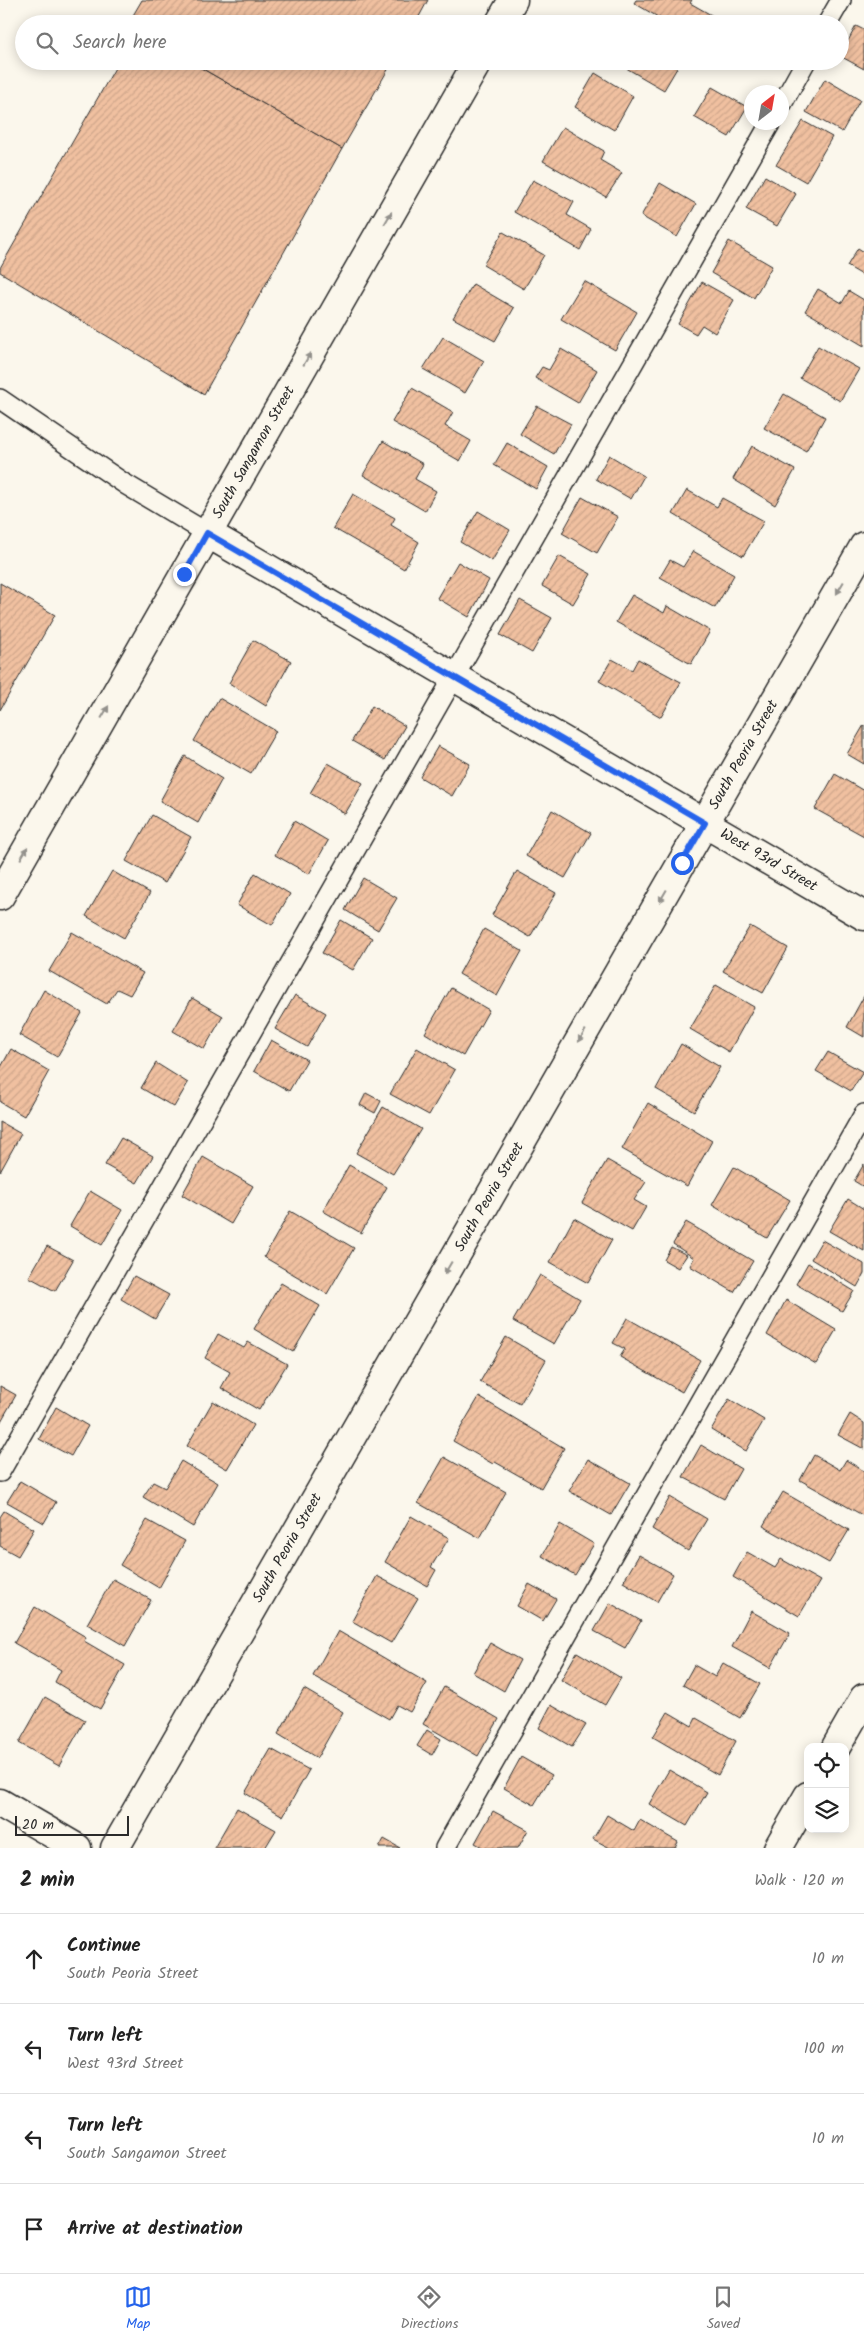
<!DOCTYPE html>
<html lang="en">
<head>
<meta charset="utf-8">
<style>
	:root { --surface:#fff; --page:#f6f6f6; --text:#222; --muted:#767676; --line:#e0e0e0; --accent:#2563eb }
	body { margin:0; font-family:Kalam,sans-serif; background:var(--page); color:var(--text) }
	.controls { position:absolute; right:15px; bottom:15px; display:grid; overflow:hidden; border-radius:10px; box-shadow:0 2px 12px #0003 }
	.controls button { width:45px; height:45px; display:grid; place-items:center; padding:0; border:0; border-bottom:1px solid var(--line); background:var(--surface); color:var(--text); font:25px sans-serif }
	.compass { position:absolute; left:744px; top:85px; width:45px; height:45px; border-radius:50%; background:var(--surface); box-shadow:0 2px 12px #0003; rotate:31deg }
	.scale { position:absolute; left:15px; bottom:12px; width:114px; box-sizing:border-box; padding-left:5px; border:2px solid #2b2b2b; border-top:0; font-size:14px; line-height:18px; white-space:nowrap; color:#2b2b2b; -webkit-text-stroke:4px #fbf7ec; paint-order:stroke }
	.stop { position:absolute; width:15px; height:15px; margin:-11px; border:4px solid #2563eb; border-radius:50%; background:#fff }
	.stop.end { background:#2563eb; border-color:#fff; box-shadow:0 1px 5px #0008 }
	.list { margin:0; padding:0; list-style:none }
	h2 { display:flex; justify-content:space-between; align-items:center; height:65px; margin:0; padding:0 20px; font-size:21px }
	h2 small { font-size:16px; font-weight:400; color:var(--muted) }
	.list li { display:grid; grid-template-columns:32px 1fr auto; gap:15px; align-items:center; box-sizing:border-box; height:90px; padding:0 20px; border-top:1px solid var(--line) }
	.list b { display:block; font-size:19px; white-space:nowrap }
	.list p { margin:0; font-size:16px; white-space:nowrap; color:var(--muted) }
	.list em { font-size:16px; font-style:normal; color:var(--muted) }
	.icon { flex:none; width:28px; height:28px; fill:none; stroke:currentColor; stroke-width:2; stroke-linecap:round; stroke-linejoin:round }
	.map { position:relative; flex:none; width:864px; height:1848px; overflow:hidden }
	.search { position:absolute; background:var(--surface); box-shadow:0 2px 12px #0003; left:15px; right:15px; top:15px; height:55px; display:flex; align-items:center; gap:12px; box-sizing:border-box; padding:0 18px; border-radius:28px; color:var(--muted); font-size:19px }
	.sheet { height:425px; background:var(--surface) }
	nav { display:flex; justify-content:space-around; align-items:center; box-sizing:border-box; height:70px; border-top:1px solid var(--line); background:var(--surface); font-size:14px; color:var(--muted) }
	nav a { display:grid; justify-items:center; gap:2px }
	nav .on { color:var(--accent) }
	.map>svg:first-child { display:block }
</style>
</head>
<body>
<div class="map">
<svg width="864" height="1848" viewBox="0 0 864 1848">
	<defs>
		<pattern id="building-hatch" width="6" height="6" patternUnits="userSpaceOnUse" patternTransform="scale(1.25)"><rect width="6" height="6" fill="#f0c0a0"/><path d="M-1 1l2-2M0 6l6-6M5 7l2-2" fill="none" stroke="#cea58a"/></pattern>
	</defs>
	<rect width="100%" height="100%" fill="#fbf7ec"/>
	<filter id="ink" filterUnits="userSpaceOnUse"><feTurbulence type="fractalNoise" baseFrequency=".02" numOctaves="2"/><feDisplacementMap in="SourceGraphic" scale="10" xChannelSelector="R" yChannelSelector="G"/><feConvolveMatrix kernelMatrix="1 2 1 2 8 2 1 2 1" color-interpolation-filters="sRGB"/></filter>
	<g filter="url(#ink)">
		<g fill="url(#building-hatch)" stroke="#2b2b2b">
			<path d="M142,0H428L415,24H128Z"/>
			<path d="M636,0H692L690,3L713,16L708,24H670L634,3Z"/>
			<path d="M856,26L864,30V69L840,56Z"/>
			<path d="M119,61H189L342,149L204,394L0,272V268Z"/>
			<path d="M189,61H393L342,149Z"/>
			<path d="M614,61H665L677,68L664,90Z"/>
			<path d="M595,73L633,96L614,130L575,107Z"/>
			<path d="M825,79L860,100L842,132L806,112Z"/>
			<path d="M712,87L747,107L729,137L694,117Z"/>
			<path d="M803,121L832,137L806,182L776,165Z"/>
			<path d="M563,127L604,151L600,160L622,173L606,197L543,161Z"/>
			<path d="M765,176L796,194L777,226L746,209Z"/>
			<path d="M533,180L574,202L567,215L591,229L580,250L514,212Z"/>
			<path d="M660,183L696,204L677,237L641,216Z"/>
			<path d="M503,232L544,255L524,289L483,265Z"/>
			<path d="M729,241L772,266L754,298L711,273Z"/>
			<path d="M858,248L864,252V276L847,266Z"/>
			<path d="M584,281L637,312L615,350L561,319Z"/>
			<path d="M702,282L734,300L715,333L702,325L696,334L678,324Z"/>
			<path d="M473,284L514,308L495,341L453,318Z"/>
			<path d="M818,289L842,303L849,291L864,300V346L805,311Z"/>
			<path d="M443,337L484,361L465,393L423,369Z"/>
			<path d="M818,346L859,369L840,401L800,378Z"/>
			<path d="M561,349L597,370L578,403L535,378L542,367L549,370Z"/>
			<path d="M412,388L453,412L445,426L471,441L460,461L392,422Z"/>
			<path d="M784,394L825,417L806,451L764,428Z"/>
			<path d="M537,406L571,424L554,454L520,434Z"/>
			<path d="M383,441L423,464L415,479L436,491L425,511L363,475Z"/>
			<path d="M507,443L548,467L536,489L494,465Z"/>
			<path d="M752,446L795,470L775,505L733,479Z"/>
			<path d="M609,455L644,476L631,499L596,479Z"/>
			<path d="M687,490L717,507L722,498L764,521L743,556L673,514Z"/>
			<path d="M353,494L395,518L391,525L419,542L404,569L333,528Z"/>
			<path d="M582,497L618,517L597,553L562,533Z"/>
			<path d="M478,511L510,530L492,561L460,542Z"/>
			<path d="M693,551L734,575L715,608L660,577L670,560L683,567Z"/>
			<path d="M559,556L591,574L573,604L542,586Z"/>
			<path d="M458,562L489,580L469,617L437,598Z"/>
			<path d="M0,583L55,615L0,710Z"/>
			<path d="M632,595L664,613L667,606L710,631L691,664L616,622Z"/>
			<path d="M520,600L552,618L532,653L500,635Z"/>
			<path d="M253,640L291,661L266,706L229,683Z"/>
			<path d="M612,659L632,670L638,659L681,682L661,717L599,681Z"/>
			<path d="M219,698L276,731L251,774L194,741Z"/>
			<path d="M372,706L405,726L385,760L352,741Z"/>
			<path d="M864,725V764L847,754Z"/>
			<path d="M438,746L470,764L452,796L420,777Z"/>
			<path d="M185,756L222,779L198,823L160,801Z"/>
			<path d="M328,763L363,783L345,814L310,793Z"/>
			<path d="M835,774L864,791V836L815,809Z"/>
			<path d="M552,810L591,833L565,878L526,856Z"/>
			<path d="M152,815L191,837L165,883L126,861Z"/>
			<path d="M294,821L328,841L309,874L275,855Z"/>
			<path d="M112,871L150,893L124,938L86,916Z"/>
			<path d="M517,871L556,893L530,937L492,915Z"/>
			<path d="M255,873L290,894L272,925L237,905Z"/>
			<path d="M363,878L397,898L378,930L345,910Z"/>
			<path d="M341,920L372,938L353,970L322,953Z"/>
			<path d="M750,926L788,948L763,993L723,971Z"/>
			<path d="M484,929L522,951L497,996L459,974Z"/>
			<path d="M72,932L143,973L130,995L117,989L107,1004L49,971Z"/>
			<path d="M716,985L754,1007L729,1052L690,1029Z"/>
			<path d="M451,988L489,1010L463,1056L425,1033Z"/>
			<path d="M44,990L82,1013L57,1057L19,1035Z"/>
			<path d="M295,995L326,1013L307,1047L275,1029Z"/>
			<path d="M864,996V1037L847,1027Z"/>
			<path d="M192,998L223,1016L204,1049L173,1031Z"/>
			<path d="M271,1040L307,1060L289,1091L254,1071Z"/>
			<path d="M681,1044L720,1067L694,1111L656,1089Z"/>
			<path d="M417,1048L455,1070L429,1115L390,1094Z"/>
			<path d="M11,1049L49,1071L24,1116L0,1102V1069Z"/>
			<path d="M828,1052L863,1072L851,1091L816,1071Z"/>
			<path d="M156,1063L188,1083L174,1107L141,1088Z"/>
			<path d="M366,1093L381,1101L375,1113L360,1105Z"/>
			<path d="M648,1103L712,1141L687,1186L622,1149Z"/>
			<path d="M383,1107L421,1129L393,1174L356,1153Z"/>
			<path d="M0,1122L21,1134L0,1172Z"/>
			<path d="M121,1138L153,1156L137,1183L105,1165Z"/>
			<path d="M203,1157L253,1186L231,1224L182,1195Z"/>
			<path d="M607,1160L646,1182L634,1200L646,1207L632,1231L582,1203Z"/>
			<path d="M864,1164V1187L854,1181Z"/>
			<path d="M349,1165L387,1187L361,1233L323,1211Z"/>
			<path d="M734,1167L790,1200L767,1238L712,1205Z"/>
			<path d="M90,1191L122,1210L102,1245L70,1226Z"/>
			<path d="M848,1199L864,1209V1251L829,1231Z"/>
			<path d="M290,1211L354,1248L327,1294L264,1257Z"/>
			<path d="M574,1218L612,1240L588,1283L550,1262Z"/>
			<path d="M686,1222L753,1261L734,1292L690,1266L694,1258L673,1244Z"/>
			<path d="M822,1240L864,1264V1274L857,1287L811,1259Z"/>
			<path d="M47,1246L73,1260L55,1291L29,1277Z"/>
			<path d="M671,1247L687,1255L678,1268L664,1260Z"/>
			<path d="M808,1263L854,1291L842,1311L796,1284Z"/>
			<path d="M540,1275L580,1299L554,1344L513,1321Z"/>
			<path d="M134,1276L169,1295L155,1319L121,1299Z"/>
			<path d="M281,1283L320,1306L293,1352L254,1329Z"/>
			<path d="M786,1300L836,1330L816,1364L767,1335Z"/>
			<path d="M627,1318L700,1360L682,1392L620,1357L625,1349L613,1343Z"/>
			<path d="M218,1334L244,1348L248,1342L287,1364L259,1410L221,1388L230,1372L205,1358Z"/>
			<path d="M506,1337L546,1360L520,1404L480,1382Z"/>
			<path d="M0,1386L16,1395L0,1423Z"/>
			<path d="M479,1397L564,1448L541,1488L495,1462L493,1464L453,1441Z"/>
			<path d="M729,1399L764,1420L746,1451L711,1430Z"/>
			<path d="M213,1401L253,1425L227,1469L187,1446Z"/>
			<path d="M56,1407L88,1426L71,1456L39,1439Z"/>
			<path d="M850,1414L864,1423V1449L838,1435Z"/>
			<path d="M701,1445L741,1469L724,1499L683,1477Z"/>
			<path d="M814,1455L840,1470L846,1460L864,1471V1516L800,1480Z"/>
			<path d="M444,1457L506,1492L480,1538L418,1503Z"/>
			<path d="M588,1459L630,1483L611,1515L569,1491Z"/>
			<path d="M181,1461L218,1483L193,1527L143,1497L153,1482L165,1488Z"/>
			<path d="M20,1481L56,1502L44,1523L7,1502Z"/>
			<path d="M783,1492L849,1530L829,1563L763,1526Z"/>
			<path d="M670,1497L707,1519L688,1551L652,1529Z"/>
			<path d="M4,1511L34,1529L18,1556L0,1546V1517Z"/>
			<path d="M411,1516L449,1538L431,1567L436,1570L427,1586L385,1562Z"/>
			<path d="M147,1520L185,1541L159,1588L120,1565Z"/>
			<path d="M560,1524L594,1544L575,1575L542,1556Z"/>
			<path d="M747,1552L775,1568L781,1559L820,1581L799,1616L733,1577Z"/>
			<path d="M639,1555L673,1574L657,1602L623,1582Z"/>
			<path d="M377,1576L418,1598L391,1643L352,1621Z"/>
			<path d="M113,1579L151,1600L125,1646L87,1624Z"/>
			<path d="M529,1584L556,1599L543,1621L517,1606Z"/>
			<path d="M610,1603L641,1621L625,1648L594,1631Z"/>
			<path d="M35,1607L86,1637L84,1641L125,1665L100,1709L55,1682L61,1670L14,1643Z"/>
			<path d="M751,1611L790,1633L770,1668L732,1647Z"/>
			<path d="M338,1631L427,1683L410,1712L397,1705L389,1719L313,1676Z"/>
			<path d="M490,1643L520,1660L504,1691L473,1673Z"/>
			<path d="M577,1652L621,1678L605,1705L561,1680Z"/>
			<path d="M723,1663L760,1684L740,1718L683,1685L694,1665L715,1677Z"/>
			<path d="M444,1687L499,1719L478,1756L423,1724Z"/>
			<path d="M304,1689L343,1712L317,1758L278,1734Z"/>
			<path d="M45,1697L85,1720L59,1766L19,1743Z"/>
			<path d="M551,1705L586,1725L572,1747L539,1728Z"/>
			<path d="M668,1712L692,1726L696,1718L736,1741L718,1775L653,1737Z"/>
			<path d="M427,1730L441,1739L432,1755L417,1746Z"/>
			<path d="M271,1749L309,1770L283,1816L245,1793Z"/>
			<path d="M521,1757L552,1775L534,1805L504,1788Z"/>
			<path d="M669,1770L707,1792L687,1826L649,1804Z"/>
			<path d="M237,1808L276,1830L265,1848H214Z"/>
			<path d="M493,1811L528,1830L518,1848H484L475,1843Z"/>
			<path d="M607,1815L634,1831L640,1820L678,1842L675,1848H610L593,1839Z"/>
			<path d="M384,1839L400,1848H379Z"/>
		</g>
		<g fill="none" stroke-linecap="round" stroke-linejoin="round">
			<g stroke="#2b2b2b" stroke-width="22">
				<g id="service">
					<path d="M827,24L841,0"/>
					<path d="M782,104L806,61"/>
					<path d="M0,399L125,484L207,533"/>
					<path d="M0,1472L771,122"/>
					<path d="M445,1848L864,1114"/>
				</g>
			</g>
			<g stroke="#2b2b2b" stroke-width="31">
				<g id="minor">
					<path d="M499,24L513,0"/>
					<path id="s1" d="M207,533L864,916"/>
					<path id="s2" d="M0,896L478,61"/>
					<path d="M836,1747L864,1698"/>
					<path d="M0,1803L77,1848"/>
					<path id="s3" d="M115,1848L864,546"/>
					<path d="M778,1848L808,1796"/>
				</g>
			</g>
			<use href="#service" stroke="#fbf7ec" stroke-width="19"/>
			<use href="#minor" stroke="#fbf7ec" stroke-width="28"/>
		</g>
		<defs><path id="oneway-solid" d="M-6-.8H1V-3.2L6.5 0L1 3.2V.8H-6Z" transform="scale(1.25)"/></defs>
		<g fill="#93918c">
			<use href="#oneway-solid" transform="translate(388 218) rotate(-60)"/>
			<use href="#oneway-solid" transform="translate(307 359) rotate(-60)"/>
			<use href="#oneway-solid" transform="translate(840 588) rotate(120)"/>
			<use href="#oneway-solid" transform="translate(105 712) rotate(-60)"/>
			<use href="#oneway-solid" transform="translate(24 853) rotate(-60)"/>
			<use href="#oneway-solid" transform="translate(663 896) rotate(120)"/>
			<use href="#oneway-solid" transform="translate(582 1036) rotate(120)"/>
			<use href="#oneway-solid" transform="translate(448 1268) rotate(120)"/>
		</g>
	</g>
	<g fill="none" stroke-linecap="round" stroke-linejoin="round" filter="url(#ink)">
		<path stroke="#2563eb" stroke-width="6" d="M184,574L207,533L705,823L682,863"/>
	</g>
	<g text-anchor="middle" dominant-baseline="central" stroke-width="5" stroke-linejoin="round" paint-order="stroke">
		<g font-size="15" fill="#2b2b2b" stroke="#fbf7ec">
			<text stroke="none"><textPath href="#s2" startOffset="511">South Sangamon Street</textPath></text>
			<text stroke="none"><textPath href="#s3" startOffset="1261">South Peoria Street</textPath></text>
			<text stroke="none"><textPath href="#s1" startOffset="650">West 93rd Street</textPath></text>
			<text stroke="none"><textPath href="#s3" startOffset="751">South Peoria Street</textPath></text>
			<text stroke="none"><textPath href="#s3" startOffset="346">South Peoria Street</textPath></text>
		</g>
	</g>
</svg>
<div class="controls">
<button><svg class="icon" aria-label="locate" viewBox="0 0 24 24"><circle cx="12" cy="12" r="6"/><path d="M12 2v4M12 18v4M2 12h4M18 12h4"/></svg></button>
<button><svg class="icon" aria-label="layers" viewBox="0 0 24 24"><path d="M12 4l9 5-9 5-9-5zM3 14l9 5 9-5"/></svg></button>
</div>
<svg class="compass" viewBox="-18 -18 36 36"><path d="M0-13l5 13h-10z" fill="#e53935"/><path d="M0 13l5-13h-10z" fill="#767676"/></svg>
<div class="scale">20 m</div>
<div class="stop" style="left:682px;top:863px"></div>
<div class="stop end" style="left:184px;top:574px"></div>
<div class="search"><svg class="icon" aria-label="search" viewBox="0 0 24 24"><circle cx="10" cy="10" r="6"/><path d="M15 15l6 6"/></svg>Search here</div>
</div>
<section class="sheet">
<h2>2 min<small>Walk · 120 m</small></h2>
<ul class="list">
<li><svg class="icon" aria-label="ahead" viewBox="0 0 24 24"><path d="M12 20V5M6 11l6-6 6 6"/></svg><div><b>Continue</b><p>South Peoria Street</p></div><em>10 m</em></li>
<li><svg class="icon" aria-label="left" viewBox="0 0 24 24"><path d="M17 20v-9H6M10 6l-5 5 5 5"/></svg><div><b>Turn left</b><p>West 93rd Street</p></div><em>100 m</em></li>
<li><svg class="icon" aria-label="left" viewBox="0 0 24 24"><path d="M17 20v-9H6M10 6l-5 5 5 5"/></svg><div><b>Turn left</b><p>South Sangamon Street</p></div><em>10 m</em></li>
<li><svg class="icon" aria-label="arrive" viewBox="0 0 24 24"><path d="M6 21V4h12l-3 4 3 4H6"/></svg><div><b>Arrive at destination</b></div></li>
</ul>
</section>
<nav>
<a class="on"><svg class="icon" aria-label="map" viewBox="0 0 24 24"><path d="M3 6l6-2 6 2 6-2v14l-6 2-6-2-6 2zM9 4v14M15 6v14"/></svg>Map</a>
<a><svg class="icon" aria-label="directions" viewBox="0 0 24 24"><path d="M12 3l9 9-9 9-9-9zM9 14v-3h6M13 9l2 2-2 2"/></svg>Directions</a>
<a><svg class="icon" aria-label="saved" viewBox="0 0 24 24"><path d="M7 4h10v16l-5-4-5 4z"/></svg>Saved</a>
</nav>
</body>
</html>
